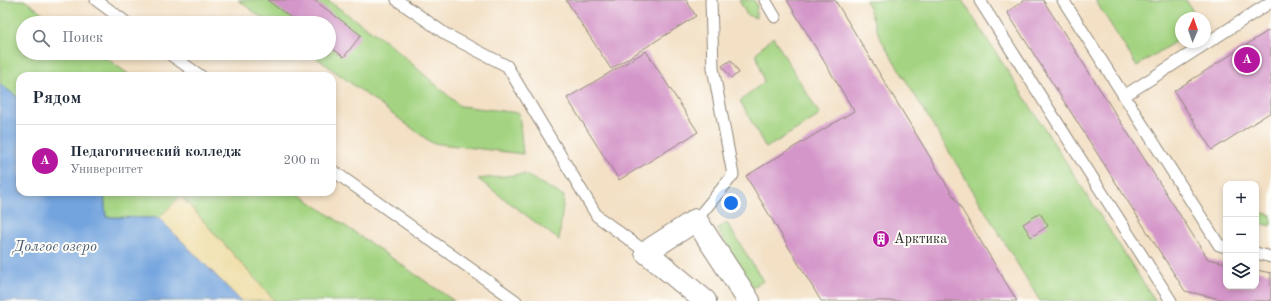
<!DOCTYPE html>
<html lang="ru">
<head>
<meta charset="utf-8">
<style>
	:root { --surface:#fff; --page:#f6f6f7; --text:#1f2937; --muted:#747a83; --line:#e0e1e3; --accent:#b5179e }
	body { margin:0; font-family:"Old Standard TT",serif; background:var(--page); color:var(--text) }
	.controls { position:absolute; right:12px; bottom:12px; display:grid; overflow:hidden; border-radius:8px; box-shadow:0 2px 6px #0003 }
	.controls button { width:36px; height:36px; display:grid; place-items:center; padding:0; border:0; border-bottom:1px solid var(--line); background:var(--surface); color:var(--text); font:20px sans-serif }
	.compass { position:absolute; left:1175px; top:12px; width:36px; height:36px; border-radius:50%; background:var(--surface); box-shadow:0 2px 6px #0003; rotate:2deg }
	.you { position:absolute; left:731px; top:203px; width:14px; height:14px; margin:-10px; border:3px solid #fff; border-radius:50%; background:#1a73e8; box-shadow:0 0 0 6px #1a73e833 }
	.badge { display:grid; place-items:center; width:26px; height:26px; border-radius:50%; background:var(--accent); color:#fff; font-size:13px; font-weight:700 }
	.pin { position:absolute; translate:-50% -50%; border:2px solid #fff; box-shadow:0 1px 4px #0006 }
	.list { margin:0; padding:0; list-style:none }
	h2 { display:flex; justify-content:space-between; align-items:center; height:52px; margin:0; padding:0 16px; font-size:17px }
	h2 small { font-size:13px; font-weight:400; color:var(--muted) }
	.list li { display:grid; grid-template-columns:26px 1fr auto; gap:12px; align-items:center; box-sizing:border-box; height:72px; padding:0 16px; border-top:1px solid var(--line) }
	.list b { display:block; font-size:15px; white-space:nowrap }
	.list p { margin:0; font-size:13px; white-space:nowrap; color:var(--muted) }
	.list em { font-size:13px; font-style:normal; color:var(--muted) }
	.icon { flex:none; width:22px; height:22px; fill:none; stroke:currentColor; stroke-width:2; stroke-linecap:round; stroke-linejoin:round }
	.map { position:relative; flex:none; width:1271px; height:301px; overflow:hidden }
	.search { position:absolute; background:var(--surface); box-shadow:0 2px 6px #0003; left:16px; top:16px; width:320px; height:44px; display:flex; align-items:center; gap:10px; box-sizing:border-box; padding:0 14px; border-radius:22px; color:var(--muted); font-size:15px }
	.panel { position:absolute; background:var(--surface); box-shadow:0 2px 6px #0003; left:16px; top:72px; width:320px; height:124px; border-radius:12px }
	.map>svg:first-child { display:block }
</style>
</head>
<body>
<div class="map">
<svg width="1271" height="301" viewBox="0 0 1271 301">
	<rect width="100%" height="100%" fill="#fdfcf7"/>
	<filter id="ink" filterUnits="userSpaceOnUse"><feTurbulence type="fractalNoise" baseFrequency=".025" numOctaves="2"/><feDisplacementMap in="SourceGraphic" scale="8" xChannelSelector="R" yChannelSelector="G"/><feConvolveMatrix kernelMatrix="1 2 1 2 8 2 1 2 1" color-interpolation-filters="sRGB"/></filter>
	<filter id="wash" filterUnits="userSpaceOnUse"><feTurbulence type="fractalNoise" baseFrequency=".012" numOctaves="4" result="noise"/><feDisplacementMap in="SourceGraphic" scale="16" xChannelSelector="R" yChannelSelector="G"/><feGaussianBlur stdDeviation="0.9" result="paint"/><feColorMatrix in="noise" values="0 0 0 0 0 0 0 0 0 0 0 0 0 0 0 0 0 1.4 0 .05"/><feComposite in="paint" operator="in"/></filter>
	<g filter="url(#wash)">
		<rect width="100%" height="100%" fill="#f3e0c5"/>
		<g fill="#a4d482" stroke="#688056">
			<path d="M0,0H24L57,23H23V53H99L131,76H20V99L0,84Z"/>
			<path d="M238,0H327L386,41L460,106L519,113L523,154L432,143L310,53H329V23H269Z"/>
			<path d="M739,0H754L757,5L756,18L747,15Z"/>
			<path d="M866,0H962L1155,301H1040L880,38Z"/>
			<path d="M1095,0H1186L1197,18H1181V38L1137,66Z"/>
			<path d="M773,37L820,115L766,148L740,101L764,82L756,53Z"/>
			<path d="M524,174L564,196L559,240L478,179Z"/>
			<path d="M104,192H296L454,301H275L181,196L159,218L106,217Z"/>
			<path d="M1256,211L1271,215V226L1256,222Z"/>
			<path d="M727,223L763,281L752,288L717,229Z"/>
		</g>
		<path fill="#eeda9e" stroke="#8c8264" d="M181,196L275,301H241L159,218Z"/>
		<path fill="#73a4de" stroke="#4f6884" d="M0,84L20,99V192H104L106,217L159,218L241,301H0Z"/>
		<g id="blocks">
			<g fill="#d496c9">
				<path d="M267,0H314L361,35L344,57L329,46V23H298Z"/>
				<path d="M566,0H686L696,16L611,69Z"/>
				<path d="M787,0H835L1017,301H821L746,176L854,111Z"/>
				<path d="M1025,0H1043L1208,259L1226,263V286H1256V270L1271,273V301H1229L1185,291L1007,12Z"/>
				<path d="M1271,29V112L1212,150L1174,91Z"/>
				<path d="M646,51L698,132L619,180L567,98Z"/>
				<path d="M731,60L739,73L731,78L722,66Z"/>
				<path d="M1040,213L1048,226L1031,237L1023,224Z"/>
			</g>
		</g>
	</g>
	<g filter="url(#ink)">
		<use href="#blocks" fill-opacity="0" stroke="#8f8678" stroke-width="1"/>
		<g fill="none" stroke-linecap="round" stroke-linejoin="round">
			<g stroke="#8f8678" stroke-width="13">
				<g id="service">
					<path d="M96,0L127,23"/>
					<path d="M397,0L447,35L507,66L597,216L646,252"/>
					<path d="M765,0L775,17"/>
					<path d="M982,0L980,1L1171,301"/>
					<path d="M1063,0L1219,245L1226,247"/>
					<path d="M168,53L201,76"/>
					<path d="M1124,96L1271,2"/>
					<path d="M332,170L516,301"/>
					<path d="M696,220L733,175L713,68L711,0"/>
					<path d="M1256,253L1271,257"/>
				</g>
			</g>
			<g stroke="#8f8678" stroke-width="24">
				<path id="minor" d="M705,301L646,252L696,220L749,301"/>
			</g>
			<use href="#service" stroke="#fff" stroke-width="11"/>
			<use href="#minor" stroke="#fff" stroke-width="22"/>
		</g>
	</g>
	<defs>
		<g id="building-disc" transform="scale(0.9)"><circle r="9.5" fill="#b5179e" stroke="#fdfcf7"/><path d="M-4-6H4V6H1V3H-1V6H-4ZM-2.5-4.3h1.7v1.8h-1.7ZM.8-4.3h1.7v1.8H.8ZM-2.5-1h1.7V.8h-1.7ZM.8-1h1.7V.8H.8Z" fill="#fff"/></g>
	</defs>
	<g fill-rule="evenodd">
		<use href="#building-disc" x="881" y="239"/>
	</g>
	<g text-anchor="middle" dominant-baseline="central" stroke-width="4" stroke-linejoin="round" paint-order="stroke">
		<g font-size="14" fill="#2b2b2b" stroke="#fdfcf7" text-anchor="start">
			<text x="894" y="239">Арктика</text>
		</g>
		<g font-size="15" font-style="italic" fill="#485b73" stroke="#fdfcf7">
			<text x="55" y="247">Долгое озеро</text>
		</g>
	</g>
</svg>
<div class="controls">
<button>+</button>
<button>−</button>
<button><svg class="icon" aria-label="layers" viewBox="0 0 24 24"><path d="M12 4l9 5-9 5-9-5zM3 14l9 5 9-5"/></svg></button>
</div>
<svg class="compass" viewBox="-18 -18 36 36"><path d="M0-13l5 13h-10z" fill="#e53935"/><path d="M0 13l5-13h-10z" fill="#747a83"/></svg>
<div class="you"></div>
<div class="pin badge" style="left:1247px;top:60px">A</div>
<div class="search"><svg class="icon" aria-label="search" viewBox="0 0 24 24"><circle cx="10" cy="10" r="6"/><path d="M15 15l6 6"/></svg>Поиск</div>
<section class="panel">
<h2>Рядом<small></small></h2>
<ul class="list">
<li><span class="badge">A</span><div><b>Педагогический колледж</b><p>Университет</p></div><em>200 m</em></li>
</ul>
</section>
</div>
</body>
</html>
